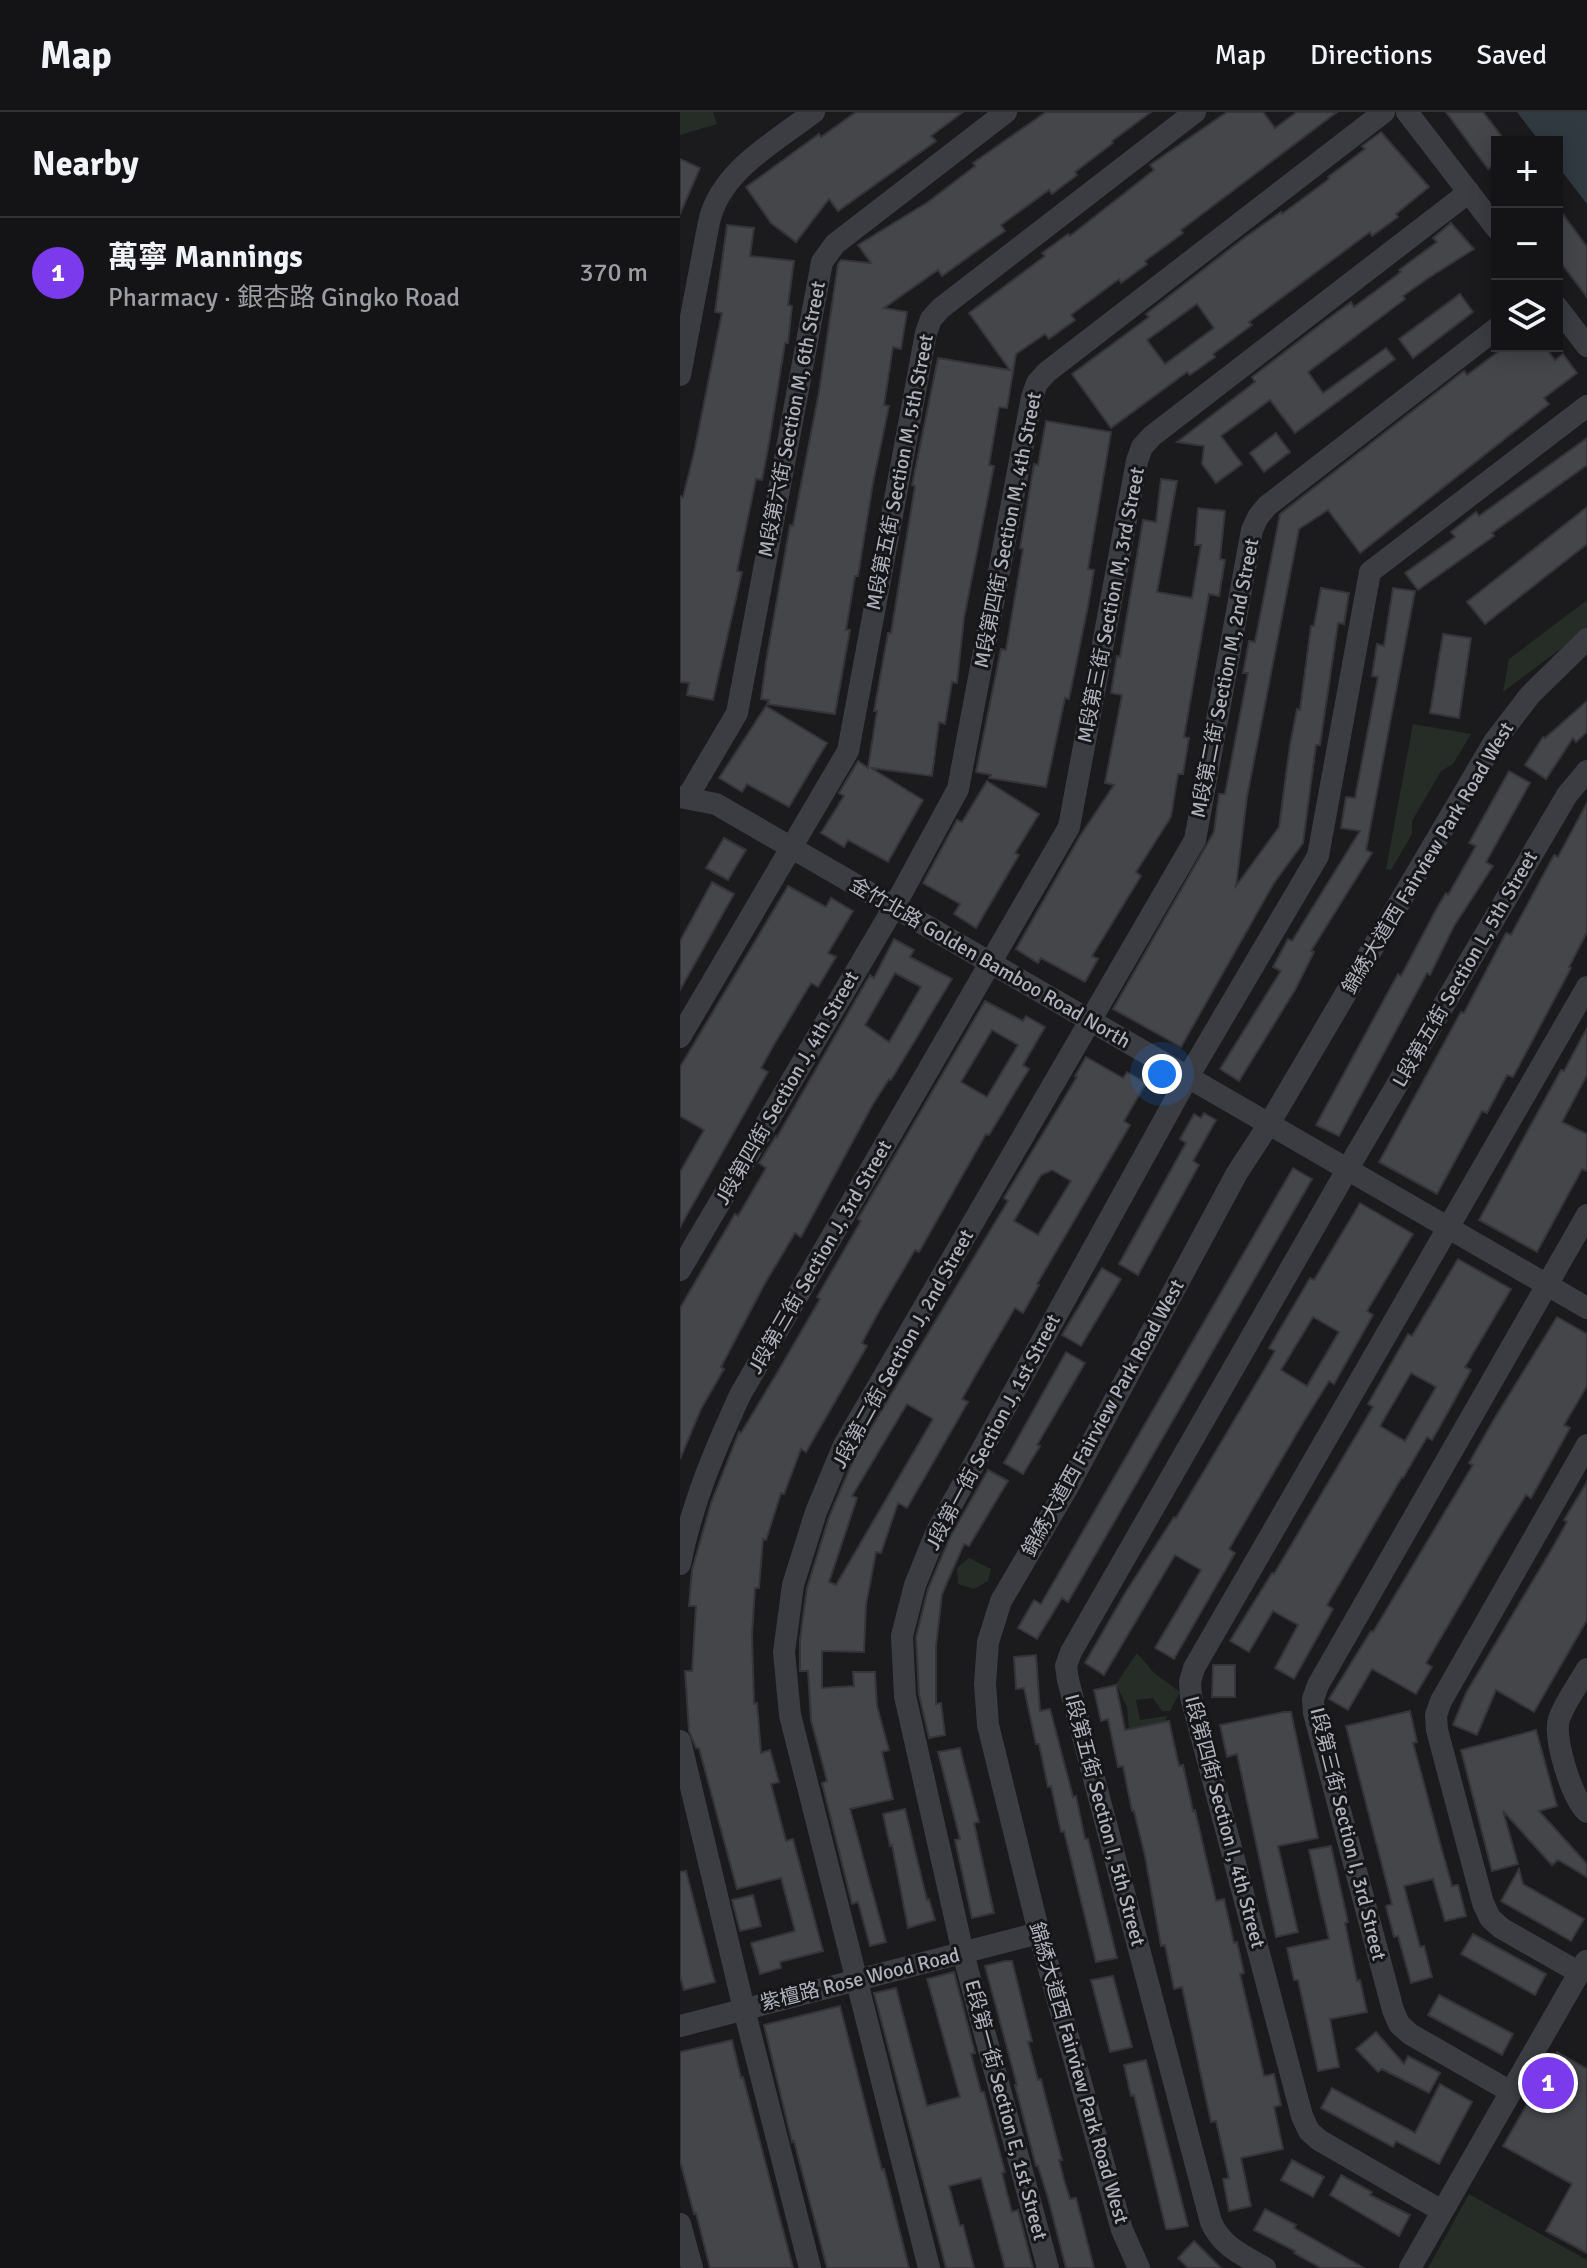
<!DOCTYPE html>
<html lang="en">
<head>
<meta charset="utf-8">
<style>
	:root { --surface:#141416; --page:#212123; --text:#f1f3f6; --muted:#9d9ea1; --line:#333335; --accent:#7c3aed }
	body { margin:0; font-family:Signika,"Noto Sans TC",sans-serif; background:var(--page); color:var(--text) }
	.controls { position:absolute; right:24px; top:24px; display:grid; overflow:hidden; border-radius:0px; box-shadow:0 4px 20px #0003 }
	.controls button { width:72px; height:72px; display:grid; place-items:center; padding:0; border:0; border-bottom:2px solid var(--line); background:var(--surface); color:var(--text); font:40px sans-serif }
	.you { position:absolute; left:482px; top:962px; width:28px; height:28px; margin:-20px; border:6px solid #fff; border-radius:50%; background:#1a73e8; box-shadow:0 0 0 12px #1a73e833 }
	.badge { display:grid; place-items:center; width:52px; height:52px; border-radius:50%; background:var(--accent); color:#fff; font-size:26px; font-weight:700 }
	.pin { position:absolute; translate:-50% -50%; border:4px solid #fff; box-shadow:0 2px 8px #0006 }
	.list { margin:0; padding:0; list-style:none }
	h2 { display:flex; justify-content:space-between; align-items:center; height:104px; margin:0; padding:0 32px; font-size:34px }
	h2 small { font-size:26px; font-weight:400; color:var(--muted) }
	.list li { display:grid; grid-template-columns:52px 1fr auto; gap:24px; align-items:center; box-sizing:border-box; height:112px; padding:0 32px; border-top:2px solid var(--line) }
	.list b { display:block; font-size:30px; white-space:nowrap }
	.list p { margin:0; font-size:26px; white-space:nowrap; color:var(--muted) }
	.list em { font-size:26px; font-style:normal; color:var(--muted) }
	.icon { flex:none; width:44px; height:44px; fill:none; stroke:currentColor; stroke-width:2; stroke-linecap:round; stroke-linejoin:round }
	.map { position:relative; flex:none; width:907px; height:2156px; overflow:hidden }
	header { display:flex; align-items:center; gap:48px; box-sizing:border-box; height:112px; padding:0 40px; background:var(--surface); border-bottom:2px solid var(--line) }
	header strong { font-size:38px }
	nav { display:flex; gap:44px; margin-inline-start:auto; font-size:28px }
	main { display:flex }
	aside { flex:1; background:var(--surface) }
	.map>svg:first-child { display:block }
</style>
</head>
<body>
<header>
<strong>Map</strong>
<nav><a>Map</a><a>Directions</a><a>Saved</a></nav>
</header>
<main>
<aside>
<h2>Nearby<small></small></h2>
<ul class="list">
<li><span class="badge">1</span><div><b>萬寧 Mannings</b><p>Pharmacy · 銀杏路 Gingko Road</p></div><em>370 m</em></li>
</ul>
</aside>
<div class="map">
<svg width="907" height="2156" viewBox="0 0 907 2156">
	<rect width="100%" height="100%" fill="#1b1b1d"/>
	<g fill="#252d26">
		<path d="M0,0H33L37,12L0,23Z"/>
		<path d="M907,488V517L823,580L829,547Z"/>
		<path d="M733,612L791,622L773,652L761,659L732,709V722L711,758L706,757Z"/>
		<path d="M289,1446L311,1457L308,1469L294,1477L278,1472L277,1456Z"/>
		<path d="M457,1541L474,1561L500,1580L490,1599H482L473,1586L456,1588L460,1608L487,1604L484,1614L449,1617L447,1595L436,1572Z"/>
		<path d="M789,2082L907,2148V2156H748Z"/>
	</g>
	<path fill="#313a41" d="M837,0H907V92L877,53V30H860Z"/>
	<g fill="#45464a" stroke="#353539" stroke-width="2" fill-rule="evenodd">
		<path d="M176,0H283L251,24L256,29L158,99L149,87L116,130L91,111L66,75L139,22L141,25Z"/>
		<path d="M366,0H471L432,29L433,31L395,60L397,63L372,82L369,78L321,113L325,119L312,128L262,164L258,158L204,196L227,200L221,237L213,235L204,293L209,294L193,371L178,464H175L166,518H170L155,602L87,592L89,588L81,587L86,550L110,413L113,414L139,280L158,152L161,148L191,151L178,133L248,90L295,54L293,51Z"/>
		<path d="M547,0H583L595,16L617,0H657L501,118L503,121L465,149L467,152L441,171L439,167L391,203L395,208L369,227L365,222L336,242L327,296L319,295L309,353L314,354L284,506L277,571L272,570L265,612L259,610L252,664L191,656L243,688L208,750L168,728L164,735L141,721L164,684L159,681L178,649L188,656L197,599H194L208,521H211L235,374L232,373L258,246L330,258L289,201L365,144L362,141L388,122L390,124L474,58L470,53Z"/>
		<path d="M766,0H803L826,30H817V50L808,57Z"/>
		<path d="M701,20L749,75L716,102L718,105L692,124L690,120L569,210L572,213L533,242L535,245L510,263L507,260L431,316L392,262L469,205L466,202L564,126L601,100L602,102L649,67L648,65L685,37L682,34ZM517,192L534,216L485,252L467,228Z"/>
		<path d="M0,47L20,56L0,102Z"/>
		<path d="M877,94L907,135V185L877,146Z"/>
		<path d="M771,111L794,137L747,167L723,184L725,187L628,260L643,281L706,236L715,247L615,321L590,288L541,324L562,352L536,371L522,352L524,334L497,330L575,270L572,265L645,209L671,190L674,195L721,160L719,158L757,130L753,126Z"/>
		<path d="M47,113L74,116L70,144L114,149L108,193L112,194L108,231H105L89,331L82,368L76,367L57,459L62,460L33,588L7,583L9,571L0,570V384L3,385L14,341L42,201L35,200Z"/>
		<path d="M780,182L793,200L733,246L719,227Z"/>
		<path d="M826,234H864L875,248L883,242L897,261L864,286L869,292L680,441L648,398L619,417L567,685L556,774L599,715L610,633L617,597L620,598L631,514H634L641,476L669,481L664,512L658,511L640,633H636L623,731L594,771L501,935L433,897L534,720L539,682H545L568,561H563L569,529L575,530L600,402L784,259L787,263Z"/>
		<path d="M366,309L431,320L408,457L414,458L408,494L389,587L385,586L366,675L309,666L311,663L296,660L321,537L326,538L343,437L340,436L354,352L358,353Z"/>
		<path d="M596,321L610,340L584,360L570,341Z"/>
		<path d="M907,326V353L812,421L814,424L738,478L725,461L775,425L771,420L796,400L799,404Z"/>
		<path d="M481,367L497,369L477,480L512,486L521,433H515L518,396L545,399L540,447L545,448L539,484L529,482L504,625L509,626L503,662H498L491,705L456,760L461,764L412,844L418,847L405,870L361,846L358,851L336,837L400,724L434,673L425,671L442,583L431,581L437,544L440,545L463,408L476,410Z"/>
		<path d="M907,395V432L805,512L787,490Z"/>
		<path d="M713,476L735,479L686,738L692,741L631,839L634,840L615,878L559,969L540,957L601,859L593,855L608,827L612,829L680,719L661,716L666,685L675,686L698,565L692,564L697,532L704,534Z"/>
		<path d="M763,522L791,526L779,606L750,601Z"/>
		<path d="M907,589V620L896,630L893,626L866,667L845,653L863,625L865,626Z"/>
		<path d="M86,594L147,631L109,695L67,672L62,680L39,666Z"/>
		<path d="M829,659L850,671L806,750L813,754L774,814L750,863L747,861L659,1024L636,1013L718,862L721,864L757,796L766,781L768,783L796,734L789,731Z"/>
		<path d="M307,669L359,702L335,741L339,743L296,816L274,802L280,792L243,771L277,708L282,710Z"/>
		<path d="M907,691V820L889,855L891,856L833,965L827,963L807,1001L802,999L757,1082L699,1050L781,900L784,901L826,821L831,823L874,743L878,745Z"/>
		<path d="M44,726L66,738L48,768L26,756Z"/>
		<path d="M32,770L54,782L0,878V829Z"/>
		<path d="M108,774L146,795L151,786L173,799L148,841L156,845L138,875L131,871L95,931L81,956L88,960L0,1115V1060L24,1018L0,1004V955Z"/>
		<path d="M214,827L234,838L230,845L272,867L211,968L209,967L193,992L121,1125L115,1121L84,1173L41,1255L44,1257L21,1297L0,1347V1196L55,1102L58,1104L86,1056L79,1051L96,1024L97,1025L190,863L194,866ZM215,861L241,875L209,930L185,913Z"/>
		<path d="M305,889L343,909L346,904L365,915L343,953L349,957L309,1023L306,1022L239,1140L235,1138L198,1201L182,1231L187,1234L126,1340L121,1337L104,1382L101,1381L86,1428L83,1427L79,1476H75L72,1522L74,1592L77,1591L81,1641L90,1638L99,1670L91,1672L106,1729L113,1727L143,1839L100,1850L101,1856L80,1862L71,1831L115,1819L101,1766L57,1777L19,1636H16L9,1619L5,1559H12L16,1494H9L12,1458L31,1391L59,1320L61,1321L100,1256L140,1187L137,1185L181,1109L178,1107ZM312,918L338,933L307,985L281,970Z"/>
		<path d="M907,916V963L882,1010L907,1022V1059L902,1057L857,1140L799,1108L881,958L884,959Z"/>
		<path d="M406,945L443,966L447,960L466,971L444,1009L450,1013L357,1172L359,1173L343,1201L335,1196L299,1257L282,1287L288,1290L227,1396L218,1391L201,1441L196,1440L186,1493L184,1540L142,1539V1576L174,1574L173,1560H195L197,1594L209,1638L202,1640L213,1687L170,1697L206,1830L190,1834L178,1790L172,1792L142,1671L147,1669L131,1608L128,1559H120V1527L127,1476L149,1405L177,1339L328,1089L324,1086L397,965L395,964ZM372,1058L391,1069L358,1123L334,1109L361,1063ZM227,1292L253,1307L156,1473L149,1470L177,1386L172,1384Z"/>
		<path d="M524,1001L536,1008L513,1049L519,1053L458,1163L439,1152L506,1031L500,1027L514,1002L521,1006Z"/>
		<path d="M613,1056L632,1067L388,1490L382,1486L357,1527L338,1516L354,1488L361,1492Z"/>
		<path d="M680,1091L733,1122L687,1199L693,1203L654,1272L649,1269L624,1309L549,1437L555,1441L494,1547L475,1536L521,1458L495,1443L424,1563L405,1551L444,1483L494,1405L496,1406L580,1265L595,1239L589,1236L630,1166L634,1168ZM633,1205L659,1220L627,1274L601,1258Z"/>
		<path d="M778,1147L831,1177L785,1255L791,1258L768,1300L752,1328L747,1325L723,1366L722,1365L647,1493L653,1497L614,1567L595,1556L618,1513L593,1499L569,1540L550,1529L592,1461L594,1462L693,1295L688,1292L728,1222L732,1224ZM731,1261L756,1275L725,1329L700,1314Z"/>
		<path d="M422,1156L441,1167L401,1234L382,1223Z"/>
		<path d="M877,1205L907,1222V1274L884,1313L890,1316L851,1386L846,1383L821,1423L746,1551L752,1555L736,1582L692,1557L668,1598L649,1587L691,1519L693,1520L793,1353L789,1351L813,1309Z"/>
		<path d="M386,1240L405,1251L357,1333L360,1334L343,1362L324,1351Z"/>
		<path d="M308,1358L328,1369L289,1434L284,1432L262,1482L256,1534V1592L261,1591L265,1623L249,1626L239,1582L236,1525L248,1477L270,1425Z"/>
		<path d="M907,1370V1508L854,1600L816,1578L797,1623L773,1613L786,1581L873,1435L887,1410L884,1408Z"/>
		<path d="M356,1543L360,1599L370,1597L393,1685L396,1684L405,1727H408L437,1846L416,1850L384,1719L381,1720L371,1674L368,1675L359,1632H356L344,1576L336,1577L334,1545Z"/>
		<path d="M533,1553H555V1585H532Z"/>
		<path d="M436,1573L445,1618L489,1609L499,1654L503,1653L513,1699L515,1698L536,1789L544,1787L554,1831L557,1830L564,1861L560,1862L584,1964L594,1962L601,1993L594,1995L603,2037L561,2046L571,2094L549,2099L543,2067L549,2066L536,2009L531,2010L502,1875L494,1877L485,1833L481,1834L465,1744L454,1699H452L443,1654L438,1655L428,1607L421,1609L414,1578Z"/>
		<path d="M730,1599L737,1630L733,1631L760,1731L772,1774L778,1773L786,1804L765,1809L753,1767L724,1774L740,1835L744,1834L752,1865L731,1871L718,1824L714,1825L706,1794L712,1792L666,1614Z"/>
		<path d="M604,1600H611L638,1726L598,1734L618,1820L596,1825L557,1642L547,1645L540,1613Z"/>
		<path d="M856,1618L877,1694L859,1699L907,1752V1765L878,1748L872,1753L823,1699L838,1752L812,1759L781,1638Z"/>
		<path d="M280,1636L299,1710L294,1711L314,1801L292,1806L275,1728L280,1727L258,1640Z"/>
		<path d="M225,1697L247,1788L249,1787L255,1808L228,1816L212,1733L210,1734L203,1702Z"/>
		<path d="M651,1734L668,1810L665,1811L677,1869L680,1868L687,1900L650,1907L659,1955L638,1959L618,1868H614L607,1836L649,1827L629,1738Z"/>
		<path d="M839,1757L843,1772L904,1807L891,1829L821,1789Z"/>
		<path d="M6,1759L35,1870L4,1878L0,1864V1760Z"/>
		<path d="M73,1783L81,1814L60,1819L52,1788Z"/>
		<path d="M793,1822L866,1862L855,1883L781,1842Z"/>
		<path d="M325,1849H332L352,1929L348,1930L358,1968L361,1967L366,1987L382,2048H379L384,2068L390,2087L396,2086L414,2156H386L368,2086L358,2054H356L335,1973H337L305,1854Z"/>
		<path d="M274,1860L295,1941L291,1942L301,1980H304L325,2060L322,2061L327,2081L332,2100L338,2098L353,2156H325L301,2066L269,2074L280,2114L283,2113L294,2156H266L194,1881L216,1876L247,1994L280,1985L247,1867Z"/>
		<path d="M433,1864L452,1935L430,1940L411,1868Z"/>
		<path d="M759,1883L833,1922L822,1943L748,1903Z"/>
		<path d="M160,1894L202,2058L204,2057L229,2156H147L114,2029L112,2030L84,1913Z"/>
		<path d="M696,1920L724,1952L728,1944L760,1961L749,1981L702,1957L698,1960L676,1937Z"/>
		<path d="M52,1928L61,1966L63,1965L113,2156H30L16,2101L14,2102L0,2049V1940Z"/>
		<path d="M877,1940L907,1957V2141L866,2119L892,2072L823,2034Z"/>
		<path d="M466,1948L508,2114L492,2117H486L454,1983L451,1984L444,1953Z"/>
		<path d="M760,1972L792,1990L759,2052L716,2029L713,2035L641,1996L652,1976L735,2021Z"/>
		<path d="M612,2048L644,2065L633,2085L601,2068Z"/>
		<path d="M661,2063L692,2080L690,2083L730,2103L719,2124L650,2083Z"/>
		<path d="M585,2097L616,2113L614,2116L684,2156H641L614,2141L615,2139L574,2118Z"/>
		<path d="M514,2129L541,2156H508L498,2146Z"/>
	</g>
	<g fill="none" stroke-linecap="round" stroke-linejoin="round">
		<g stroke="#3c3d42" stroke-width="22">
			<path d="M727,0L817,117"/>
			<path d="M877,195L907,234"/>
			<path d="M0,263L29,110C40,59 95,30 134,0"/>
			<path d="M0,685L36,692L907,1196"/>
			<path d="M7,686L57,601L142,150L155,132L326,0"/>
			<path d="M0,925L168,639L246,221L251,207L261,196L515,0"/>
			<path d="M0,1158L214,795L278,677L352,285L357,271L367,260L704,0"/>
			<path d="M0,1452C12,1391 34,1340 60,1283L389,715L457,349L462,335L472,324L789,80"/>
			<path d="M907,1557C898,1573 885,1590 879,1607C873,1626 892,1687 907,1700"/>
			<path d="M0,1629L64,1897L130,2156"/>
			<path d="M900,1861L821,1816L810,1806L803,1791L757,1618L756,1603L761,1589L907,1333"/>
			<path d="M0,1914L359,1821"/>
			<path d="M831,1980L730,1922L719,1912L713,1898L634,1601L633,1587L638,1573L907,1103"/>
			<path d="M762,2099L639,2028L629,2019L622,2004L511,1585L510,1570L514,1556L907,875"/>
			<path d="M0,2112L12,2156"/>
			<path d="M249,2156L110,1603L104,1540L113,1473L136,1400L164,1333L515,728L572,418L578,405L587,394L817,216"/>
			<path d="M368,2156L283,1841L225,1584L222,1524L235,1473L257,1419L508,965L638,744L690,460L907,294"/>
			<path d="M459,2156L442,2118L359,1821L308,1613L305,1572L308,1530L321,1489L389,1373L557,1061L589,1012L814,630L850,583L907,527"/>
			<path d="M585,2156C563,2143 542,2135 531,2110L388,1568L386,1554L391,1540L667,1058L887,683L907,659"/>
			<path d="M730,2156L906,1849"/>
		</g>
	</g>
	<g text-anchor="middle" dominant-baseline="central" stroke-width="6" stroke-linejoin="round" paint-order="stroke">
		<g font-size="20" fill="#afb2bc" stroke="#161618">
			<text transform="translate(112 307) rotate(-79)">M段第六街 Section M, 6th Street</text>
			<text transform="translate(220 360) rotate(-79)">M段第五街 Section M, 5th Street</text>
			<text transform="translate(328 418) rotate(-79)">M段第四街 Section M, 4th Street</text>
			<text transform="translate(431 493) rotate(-79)">M段第三街 Section M, 3rd Street</text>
			<text transform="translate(545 566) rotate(-79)">M段第二街 Section M, 2nd Street</text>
			<text transform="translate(748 746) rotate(-59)">錦綉大道西 Fairview Park Road West</text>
			<text transform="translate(310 851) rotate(30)">金竹北路 Golden Bamboo Road North</text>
			<text transform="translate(785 857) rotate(-60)">L段第五街 Section L, 5th Street</text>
			<text transform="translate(107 976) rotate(-60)">J段第四街 Section J, 4th Street</text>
			<text transform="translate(140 1145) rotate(-60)">J段第三街 Section J, 3rd Street</text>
			<text transform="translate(223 1237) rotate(-61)">J段第二街 Section J, 2nd Street</text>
			<text transform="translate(423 1306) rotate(-61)">錦綉大道西 Fairview Park Road West</text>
			<text transform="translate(313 1320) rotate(-62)">J段第一街 Section J, 1st Street</text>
			<text transform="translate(425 1708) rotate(75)">I段第五街 Section I, 5th Street</text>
			<text transform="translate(545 1710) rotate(75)">I段第四街 Section I, 4th Street</text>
			<text transform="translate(668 1722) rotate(76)">I段第三街 Section I, 3rd Street</text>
			<text transform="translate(180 1867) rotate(-14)">紫檀路 Rose Wood Road</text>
			<text transform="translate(399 1961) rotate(74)">錦綉大道西 Fairview Park Road West</text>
			<text transform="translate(326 1998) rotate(75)">E段第一街 Section E, 1st Street</text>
		</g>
	</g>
</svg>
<div class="controls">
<button>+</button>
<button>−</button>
<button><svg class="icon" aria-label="layers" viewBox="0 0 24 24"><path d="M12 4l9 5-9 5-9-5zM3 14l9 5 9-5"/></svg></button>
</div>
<div class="you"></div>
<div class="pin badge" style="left:868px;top:1971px">1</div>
</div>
</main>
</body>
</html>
